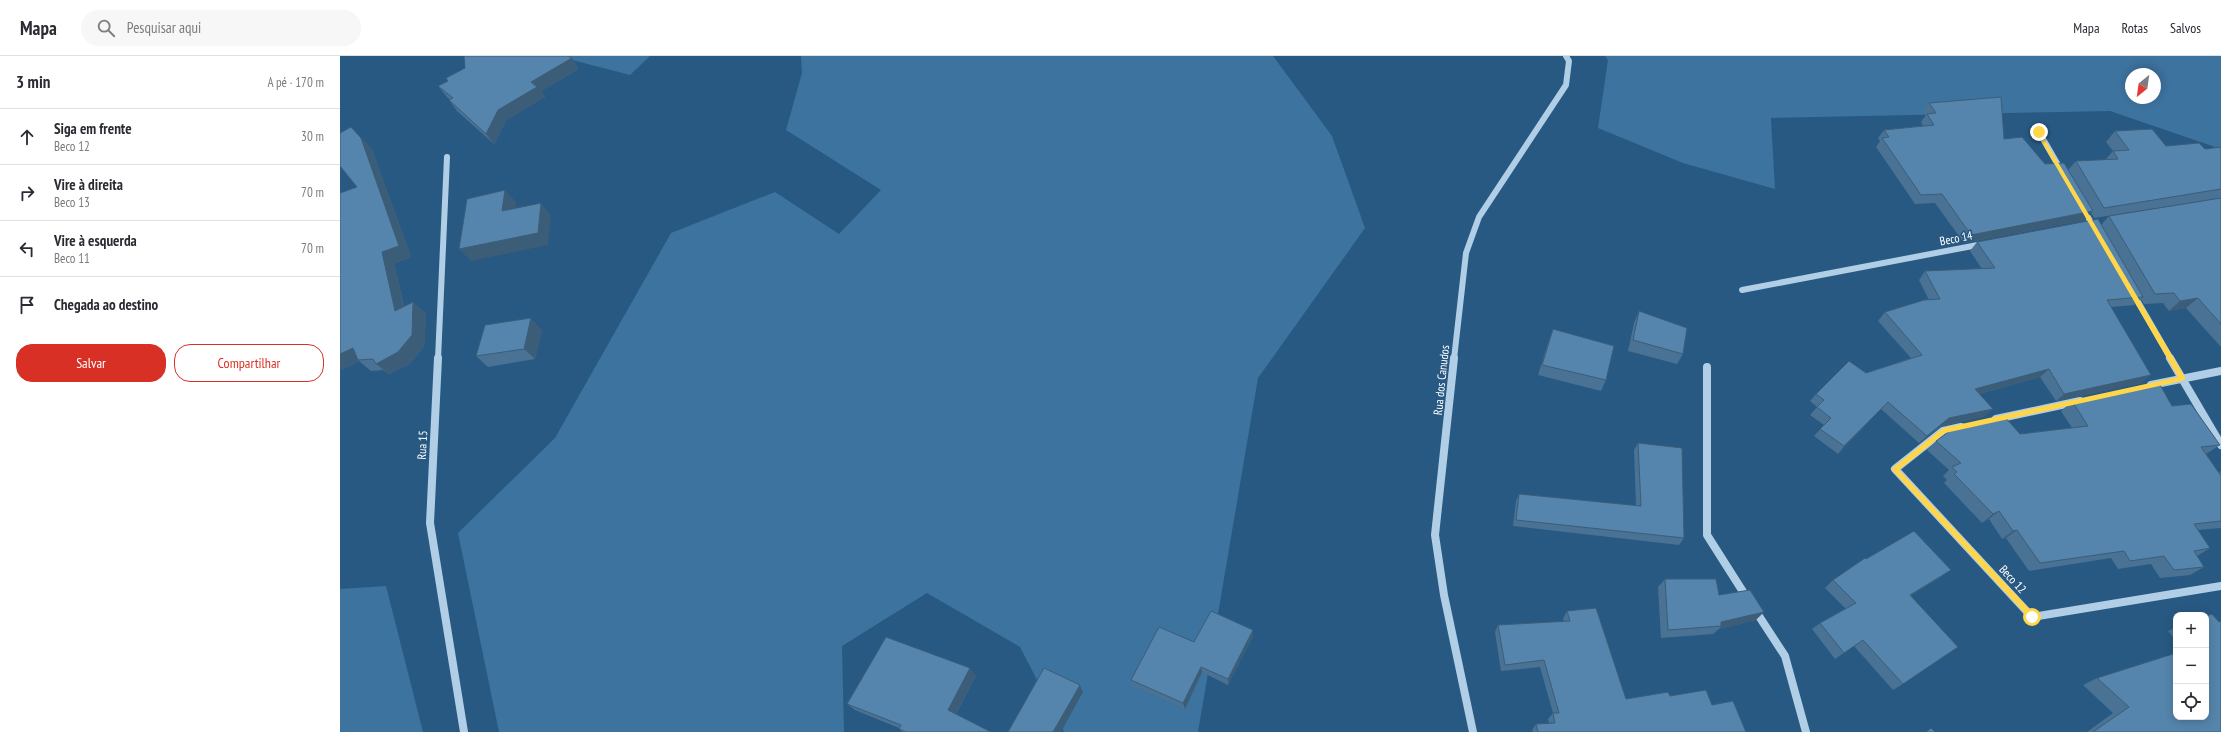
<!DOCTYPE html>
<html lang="pt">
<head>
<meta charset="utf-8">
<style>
	:root { --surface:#fff; --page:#f7f7f7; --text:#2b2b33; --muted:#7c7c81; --line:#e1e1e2; --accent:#d93025 }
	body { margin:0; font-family:"PT Sans Narrow",sans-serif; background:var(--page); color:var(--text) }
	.controls { position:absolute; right:12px; bottom:12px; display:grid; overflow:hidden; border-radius:8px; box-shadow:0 2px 10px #0003 }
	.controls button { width:36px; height:36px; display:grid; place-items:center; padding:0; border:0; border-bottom:1px solid var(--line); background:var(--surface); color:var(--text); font:20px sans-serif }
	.compass { position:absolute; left:1785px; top:12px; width:36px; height:36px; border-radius:50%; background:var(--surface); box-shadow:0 2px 10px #0003; rotate:209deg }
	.stop { position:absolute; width:12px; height:12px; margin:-9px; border:3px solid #ffd54a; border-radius:50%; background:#fff }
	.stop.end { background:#ffd54a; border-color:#fff; box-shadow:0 1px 4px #0008 }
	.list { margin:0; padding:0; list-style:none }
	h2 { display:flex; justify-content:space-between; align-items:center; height:52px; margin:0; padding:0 16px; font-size:17px }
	h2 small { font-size:13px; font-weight:400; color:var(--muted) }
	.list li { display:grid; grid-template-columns:26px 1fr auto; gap:12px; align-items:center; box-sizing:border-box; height:56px; padding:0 16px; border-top:1px solid var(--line) }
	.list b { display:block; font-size:15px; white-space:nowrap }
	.list p { margin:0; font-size:13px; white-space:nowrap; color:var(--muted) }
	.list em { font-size:13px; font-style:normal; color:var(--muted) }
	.actions { display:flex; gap:8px; padding:12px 16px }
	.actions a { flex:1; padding:9px 0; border:1px solid var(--accent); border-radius:16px; text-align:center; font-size:14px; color:var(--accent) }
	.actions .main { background:var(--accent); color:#fff }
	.icon { flex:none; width:22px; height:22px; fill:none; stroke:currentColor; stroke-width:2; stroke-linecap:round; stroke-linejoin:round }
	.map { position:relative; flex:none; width:1881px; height:676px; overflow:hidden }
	header { display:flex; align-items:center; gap:24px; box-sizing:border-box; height:56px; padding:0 20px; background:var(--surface); border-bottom:1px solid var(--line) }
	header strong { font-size:19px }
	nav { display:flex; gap:22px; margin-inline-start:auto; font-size:14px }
	.search { width:280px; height:36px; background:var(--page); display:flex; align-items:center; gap:10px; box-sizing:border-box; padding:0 14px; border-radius:22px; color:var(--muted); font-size:15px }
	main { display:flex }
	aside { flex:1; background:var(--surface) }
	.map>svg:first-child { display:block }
</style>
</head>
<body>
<header>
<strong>Mapa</strong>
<div class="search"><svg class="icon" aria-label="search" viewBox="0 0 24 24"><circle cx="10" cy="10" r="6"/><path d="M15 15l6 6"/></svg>Pesquisar aqui</div>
<nav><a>Mapa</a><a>Rotas</a><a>Salvos</a></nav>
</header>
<main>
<aside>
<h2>3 min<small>A pé · 170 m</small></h2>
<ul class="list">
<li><svg class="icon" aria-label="ahead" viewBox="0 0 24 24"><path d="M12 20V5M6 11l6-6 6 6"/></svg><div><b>Siga em frente</b><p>Beco 12</p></div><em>30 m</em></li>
<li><svg class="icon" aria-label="right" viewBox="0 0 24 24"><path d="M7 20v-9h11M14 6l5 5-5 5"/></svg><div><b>Vire à direita</b><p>Beco 13</p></div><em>70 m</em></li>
<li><svg class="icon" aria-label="left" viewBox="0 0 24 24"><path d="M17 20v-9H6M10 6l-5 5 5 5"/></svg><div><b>Vire à esquerda</b><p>Beco 11</p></div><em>70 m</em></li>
<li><svg class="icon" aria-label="arrive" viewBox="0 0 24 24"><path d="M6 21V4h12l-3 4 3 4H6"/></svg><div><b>Chegada ao destino</b></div></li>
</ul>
<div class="actions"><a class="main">Salvar</a><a>Compartilhar</a></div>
</aside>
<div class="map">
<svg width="1881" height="676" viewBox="0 0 1881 676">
	<rect width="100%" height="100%" fill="#285982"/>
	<g fill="#3d739f" fill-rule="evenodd">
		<path d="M217,0H310L290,19Z"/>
		<path d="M461,0H933L992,80L1025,172L918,322L858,676H724L680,591L587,537L502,590L504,676H159L118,477L215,382L331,177L435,136L499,178L541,134L446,74L462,17Z"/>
		<path d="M1265,0H1881V93L1770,55L1431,62L1435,133L1343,107L1258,72L1268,4ZM1791,18H1815V42H1791Z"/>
		<path d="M46,530L83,676H0V533Z"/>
	</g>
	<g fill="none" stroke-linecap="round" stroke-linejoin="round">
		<g stroke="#b0cee6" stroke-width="6">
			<path d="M1699,76L1721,114"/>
			<path d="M1743,153L1755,173"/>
			<path d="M1402,234L1643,188"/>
			<path d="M1794,239L1831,303"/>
			<path d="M98,303L107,101"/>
			<path d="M1114,303L1126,197L1139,161L1226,29L1229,5L1226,0"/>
		</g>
		<g stroke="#b0cee6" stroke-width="8">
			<path d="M98,302L90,467L124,676"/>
			<path d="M1114,302L1095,479L1104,539L1133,676"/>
			<path d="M1830,302L1881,389"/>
			<path d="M1367,311V479L1407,542"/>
			<path d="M1811,329L1881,315"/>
			<path d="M1656,363L1740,345"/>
			<path d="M1621,371L1603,375L1555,413L1692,561L1881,530"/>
			<path d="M1415,554L1445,600L1466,676"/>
		</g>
	</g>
	<g fill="#497294">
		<path d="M239,13L201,35L205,41L166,64L154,88L117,55L109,44H110L107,41L98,30L108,25L106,22Z"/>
		<path d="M1589,47L1664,83L1705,108L1728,114L1736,105L1765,104L1773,95L1766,86L1775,75L1826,90L1865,93L1881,91V142H1880L1754,162L1751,157L1745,164L1624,187L1595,147L1575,148L1536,91L1540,85L1538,82L1544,74L1583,70L1581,66L1586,59L1583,55Z"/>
		<path d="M22,83L32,94L71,201L54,208L64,250L86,257L84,290L71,307L49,318L43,314L31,315L19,305L1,314H0V137L17,131Z"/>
		<path d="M1881,142V290H1880L1846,252L1829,255L1823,247L1804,248L1801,243L1794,249L1771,251L1801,327L1716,345L1700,321L1639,338L1645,360L1602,370L1579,387L1541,353L1498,398L1474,380L1484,369L1470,359L1477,351L1470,345L1476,338L1526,317L1571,302L1538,265L1545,256L1589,244L1579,224L1585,215L1642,213L1630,195L1637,186L1761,169L1769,160Z"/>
		<path d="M1299,255L1343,298L1337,308L1288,295L1294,267Z"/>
		<path d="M1213,273L1266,324L1261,335L1198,319L1209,284Z"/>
		<path d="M202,274L195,303L148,311L136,300Z"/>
		<path d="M1732,345L1832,350L1880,389L1866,398L1879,417L1881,415V472L1858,474L1870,492L1857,500L1864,511L1850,519L1820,522L1811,508L1778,513L1771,502L1689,515L1666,482L1662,483L1649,463L1642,467L1604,427L1607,424L1603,420L1609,414L1587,394L1596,385L1680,378L1732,372L1721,355Z"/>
		<path d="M1298,387L1344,482L1339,489L1173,470L1176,445L1179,438L1296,450L1294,394Z"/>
		<path d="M1526,503L1611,514L1601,521L1570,540L1563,628L1553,634L1514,590L1495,603L1472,573L1480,567L1506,553L1485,532L1493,524Z"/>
		<path d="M1325,523L1379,539L1416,564L1379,573L1373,578L1321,582L1318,531Z"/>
		<path d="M1227,555L1286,643L1330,640L1372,649L1406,676H1193L1192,674L1196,668L1209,667L1208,663L1213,657L1200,611L1161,615L1155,576L1158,569L1224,566L1223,563Z"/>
		<path d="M1879,566L1881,676H1747L1773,657L1743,629L1757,622L1836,661Z"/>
		<path d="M1836,571V585L1828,575Z"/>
		<path d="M913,574V580L888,629L862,616L845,653L793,630L791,624L854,586Z"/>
		<path d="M636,620L616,658L651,676H562L559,673V672L515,654L507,648Z"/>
	</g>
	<g fill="#3c5d78">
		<path d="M232,2L239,13L201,35L205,41L166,64L154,88L146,78L158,54L191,26Z"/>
		<path d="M11,71L32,94L71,201L54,208L67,265L55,255Z"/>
		<path d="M165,134L176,146L173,167L162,155Z"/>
		<path d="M201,147L211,159L208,189L131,205L119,193Z"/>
		<path d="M1753,155L1745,164L1624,187L1631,179Z"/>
		<path d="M1858,242L1846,252L1829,255L1840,245Z"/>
		<path d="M73,246L86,257L84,290L71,307L49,318L36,308Z"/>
		<path d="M191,262L202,274L195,303L184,293Z"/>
		<path d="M13,292L18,304L19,305L1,314H0V298Z"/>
		<path d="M1709,313L1700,321L1627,341L1635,333Z"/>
		<path d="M1811,319L1801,327L1716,345L1724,338Z"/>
		<path d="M1548,346L1541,353L1498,398L1504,390Z"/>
		<path d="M1653,353L1645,360L1602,370L1579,387L1587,380L1609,362Z"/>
		<path d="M1659,455L1649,463L1642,467L1653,458Z"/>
		<path d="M1677,474L1666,482L1662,483L1673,475Z"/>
		<path d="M1611,514L1601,521L1560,547L1570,539Z"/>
		<path d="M1424,556L1416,564L1379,573L1381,570V566Z"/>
		<path d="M913,574V580L888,629V623Z"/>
		<path d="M861,611L862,616L845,653L843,647Z"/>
		<path d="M630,612L636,620L614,661L608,654Z"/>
		<path d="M740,629L743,636L721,676H713Z"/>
	</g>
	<g fill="#5585ac" stroke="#3c5d78">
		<path d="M124,0H228L232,2L191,26L197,31L158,54L146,78L109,44L113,42L98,30L108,25L106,22L125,12Z"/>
		<path d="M1661,41L1664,83L1682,81L1705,108L1724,107L1753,155L1631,179L1602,138L1581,139L1542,82L1549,81L1544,74L1594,69L1587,58L1596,57L1589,47Z"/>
		<path d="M11,71L21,82L59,190L42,196L55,255L73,246L72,279L58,296L36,308L33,303L18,304L13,292L0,298V137L17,131L0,110V77Z"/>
		<path d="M1812,73L1826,90L1859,87L1865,93L1881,91V133L1764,152L1736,105L1778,103L1773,95L1789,94L1775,75Z"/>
		<path d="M165,134L162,155L201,147L198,177L119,193L127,143Z"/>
		<path d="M1881,142V268L1858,242L1840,245L1834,237L1815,238L1769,160Z"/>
		<path d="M1758,163L1803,241L1767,244L1811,319L1724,338L1709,313L1635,333L1653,353L1609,362L1587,380L1548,346L1504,390L1480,373L1491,362L1477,351L1484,344L1476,338L1509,305L1526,317L1582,299L1545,256L1584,244L1600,243L1585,215L1655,212L1637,186Z"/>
		<path d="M1299,255L1347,272L1343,298L1293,284Z"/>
		<path d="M191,262L184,293L136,300L145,269Z"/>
		<path d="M1213,273L1274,290L1266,324L1202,309Z"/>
		<path d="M1819,327L1832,350L1851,348L1880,389L1861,391L1881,420V465L1854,468L1870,492L1854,495L1864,511L1834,514L1824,500L1790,505L1784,495L1700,507L1677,474L1673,475L1659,455L1653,458L1614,418L1617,416L1612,411L1621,407L1596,385L1615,371L1664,360L1680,378L1748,370L1732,345Z"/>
		<path d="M1298,387L1342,392L1344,482L1176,464L1179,438L1301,450Z"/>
		<path d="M1574,475L1611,514L1570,539L1618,591L1563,628L1523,584L1504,597L1480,567L1516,547L1493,524L1525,502L1526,503Z"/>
		<path d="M1325,523H1376L1379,539L1410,534L1424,556L1381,566V570L1328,574Z"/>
		<path d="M1256,552L1286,643L1328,636L1330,640L1366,634L1372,649L1393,645L1406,676H1198L1196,668L1215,667L1213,657H1219L1204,604L1165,609L1158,569L1230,565L1227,555Z"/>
		<path d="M871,555L913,574L888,623L861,611L843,647L791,624L819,571L854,586Z"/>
		<path d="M1872,558L1879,566L1881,565V676H1753L1789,651L1757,622L1836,597V661H1866V560Z"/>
		<path d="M546,581L630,612L608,654L651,676H566L559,673L561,669L507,648Z"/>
		<path d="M704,612L740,629L713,676H668Z"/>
		<path d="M1591,672L1595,676H1586Z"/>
	</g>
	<path fill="#ffd54a" d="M1699,74L1846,323L1842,325L1605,377L1559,414L1695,559L1696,561L1692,565L1551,413L1603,372L1838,321L1696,76Z"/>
	<g text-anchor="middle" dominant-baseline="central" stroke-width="3.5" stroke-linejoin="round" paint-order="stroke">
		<g font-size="12" fill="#fff" stroke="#285982">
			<text transform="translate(1616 182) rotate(-11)">Beco 14</text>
			<text transform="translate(1101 324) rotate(-84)">Rua dos Canudos</text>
			<text transform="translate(82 389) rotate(-87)">Rua 15</text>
			<text transform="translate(1673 523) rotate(47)">Beco 12</text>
		</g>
	</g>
</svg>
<div class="controls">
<button>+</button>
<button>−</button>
<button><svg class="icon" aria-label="locate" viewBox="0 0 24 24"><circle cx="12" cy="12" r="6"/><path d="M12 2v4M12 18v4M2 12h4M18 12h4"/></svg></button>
</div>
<svg class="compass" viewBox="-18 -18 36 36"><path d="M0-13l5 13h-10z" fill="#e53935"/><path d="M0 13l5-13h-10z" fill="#7c7c81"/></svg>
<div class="stop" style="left:1692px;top:561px"></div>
<div class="stop end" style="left:1699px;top:76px"></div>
</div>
</main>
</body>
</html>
